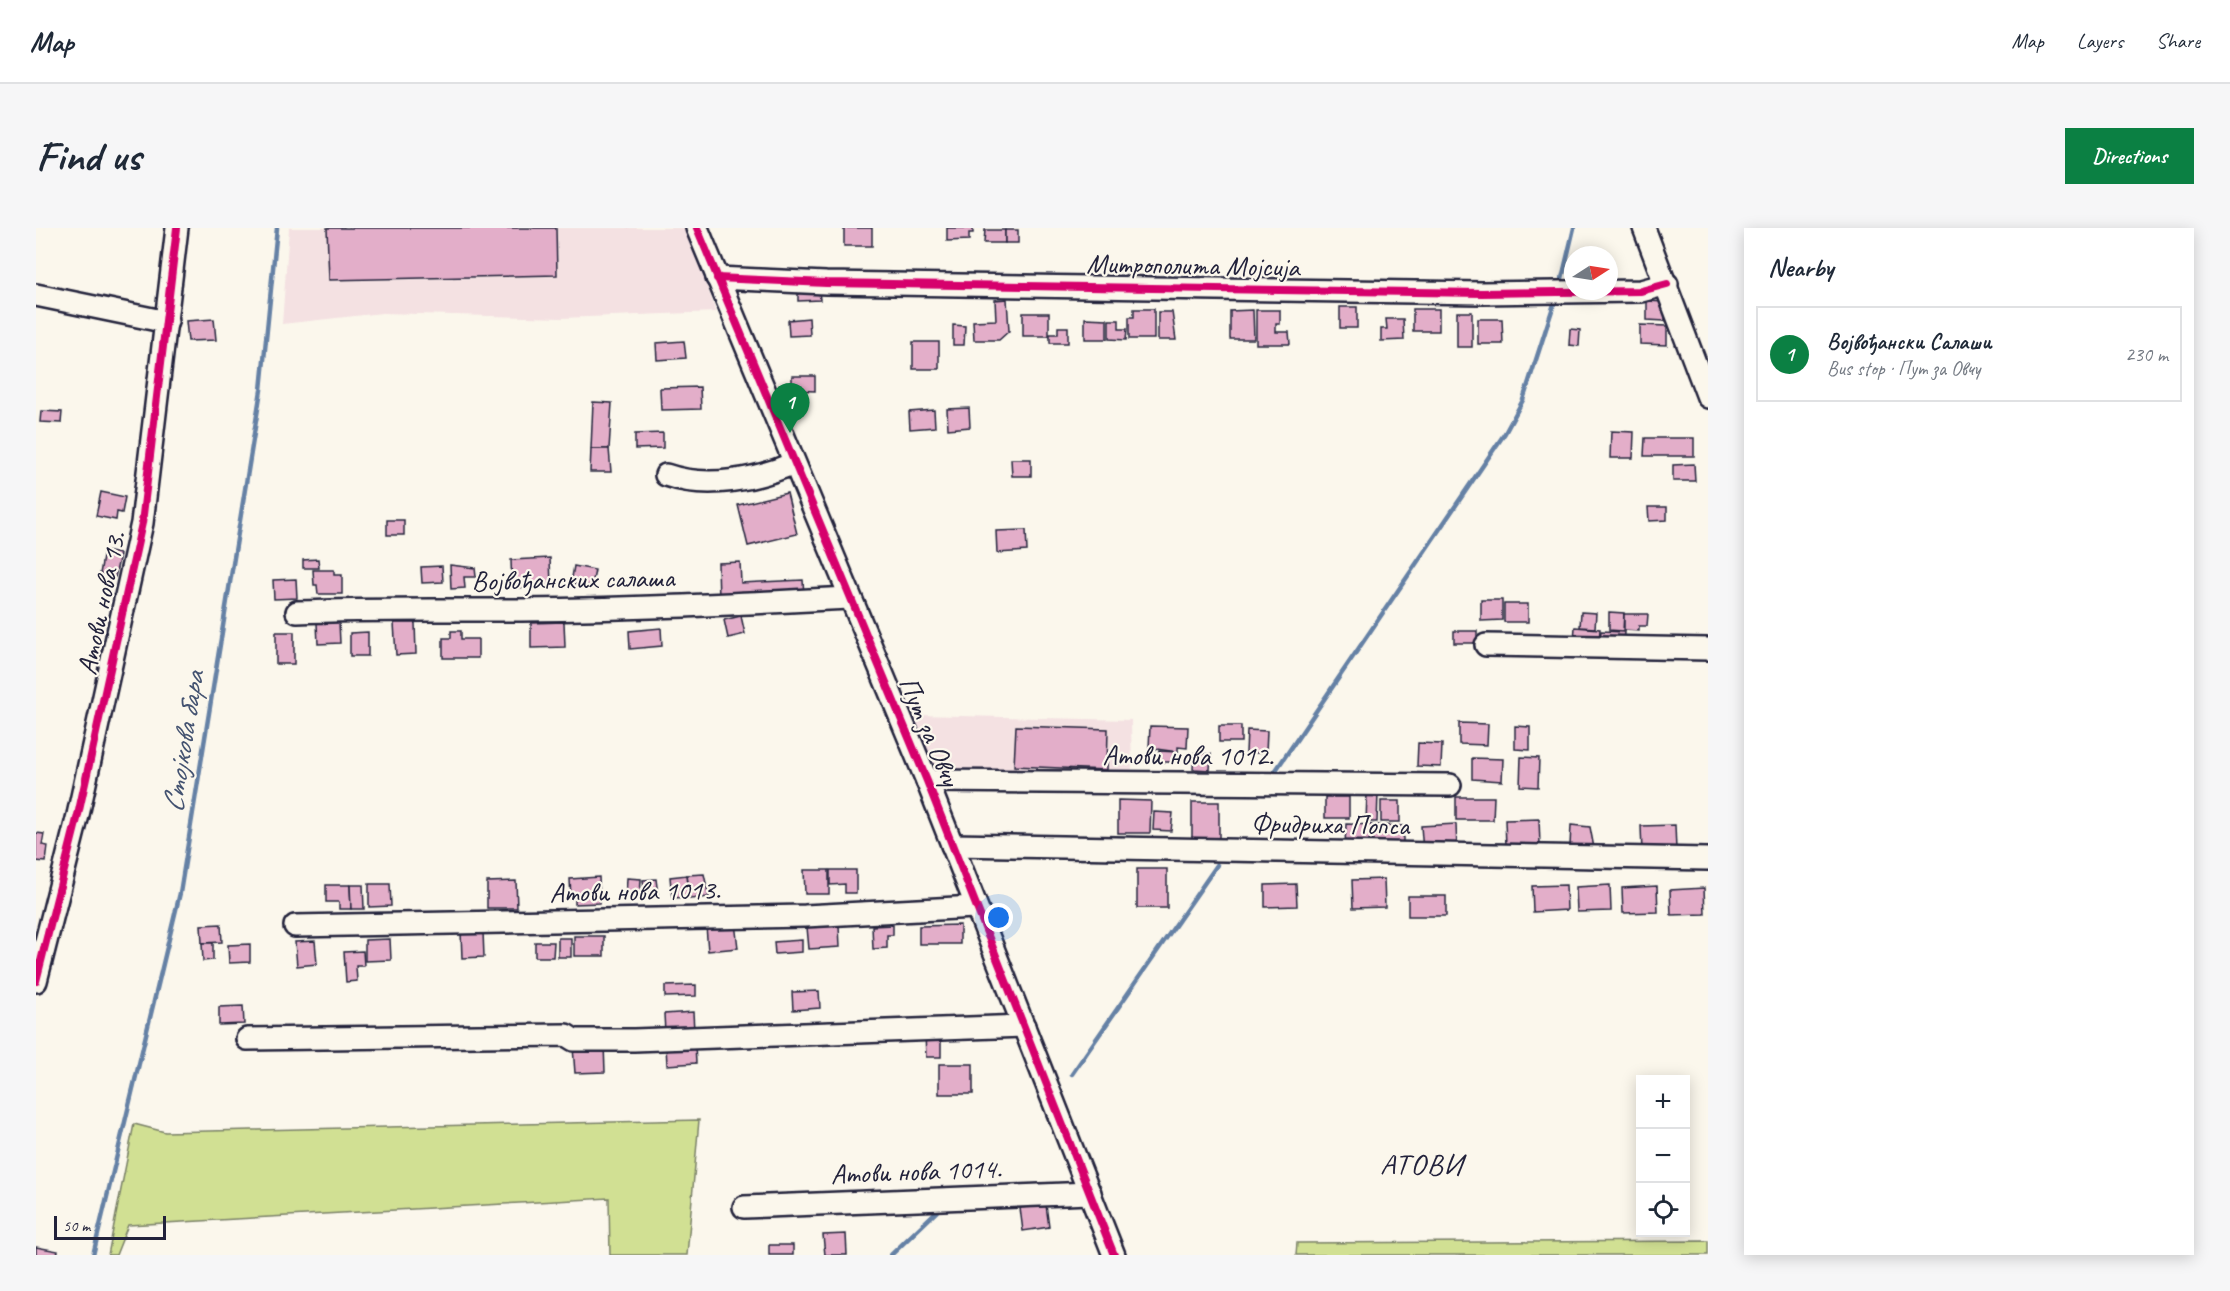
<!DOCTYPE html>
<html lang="en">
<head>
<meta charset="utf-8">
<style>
	:root { --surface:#fff; --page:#f6f6f7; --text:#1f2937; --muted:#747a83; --line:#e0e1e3; --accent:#0b8043 }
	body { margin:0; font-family:Caveat,sans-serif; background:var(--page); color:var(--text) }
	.controls { position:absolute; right:18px; bottom:18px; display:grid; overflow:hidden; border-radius:0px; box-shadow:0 3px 15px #0003 }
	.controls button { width:54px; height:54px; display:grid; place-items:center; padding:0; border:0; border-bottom:2px solid var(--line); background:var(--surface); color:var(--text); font:30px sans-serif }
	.compass { position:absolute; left:1528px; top:18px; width:54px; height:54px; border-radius:50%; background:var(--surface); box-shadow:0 3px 15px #0003; rotate:78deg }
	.scale { position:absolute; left:18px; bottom:15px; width:112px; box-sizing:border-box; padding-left:6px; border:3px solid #22223b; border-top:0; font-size:16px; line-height:21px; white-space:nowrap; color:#22223b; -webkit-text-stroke:4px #fbf7ec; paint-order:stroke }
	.you { position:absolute; left:963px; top:690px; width:21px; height:21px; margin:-15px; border:4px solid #fff; border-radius:50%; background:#1a73e8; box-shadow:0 0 0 9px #1a73e833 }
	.badge { display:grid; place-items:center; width:39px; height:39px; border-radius:50%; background:var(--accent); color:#fff; font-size:20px; font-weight:700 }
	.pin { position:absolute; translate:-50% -50px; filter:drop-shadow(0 2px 3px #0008) }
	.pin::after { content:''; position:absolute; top:32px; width:21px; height:18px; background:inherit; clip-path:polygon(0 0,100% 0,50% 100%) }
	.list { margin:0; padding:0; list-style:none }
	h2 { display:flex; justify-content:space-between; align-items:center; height:78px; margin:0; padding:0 24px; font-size:26px }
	h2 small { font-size:20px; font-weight:400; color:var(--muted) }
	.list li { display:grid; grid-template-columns:39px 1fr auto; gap:18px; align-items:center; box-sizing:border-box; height:96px; margin:0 12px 12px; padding:0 12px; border:2px solid var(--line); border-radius:0px }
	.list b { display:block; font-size:22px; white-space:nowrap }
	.list p { margin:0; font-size:20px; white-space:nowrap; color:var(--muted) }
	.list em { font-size:20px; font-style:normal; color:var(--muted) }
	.icon { flex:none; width:33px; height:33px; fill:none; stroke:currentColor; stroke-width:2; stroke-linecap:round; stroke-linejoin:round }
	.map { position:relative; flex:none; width:1672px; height:1027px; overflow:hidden; border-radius:0px }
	header { display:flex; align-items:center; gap:36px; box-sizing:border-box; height:84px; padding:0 30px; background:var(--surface); border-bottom:2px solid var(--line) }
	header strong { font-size:28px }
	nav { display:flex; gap:33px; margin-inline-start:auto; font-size:21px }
	.intro { display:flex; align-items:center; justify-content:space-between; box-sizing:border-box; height:144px; padding:0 36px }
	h1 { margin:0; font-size:42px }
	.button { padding:15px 27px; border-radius:0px; background:var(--accent); color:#fff; font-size:21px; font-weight:700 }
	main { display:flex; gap:36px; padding:0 36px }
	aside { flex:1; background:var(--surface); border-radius:0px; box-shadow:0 3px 15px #0003 }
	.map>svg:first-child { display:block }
</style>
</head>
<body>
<header>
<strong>Map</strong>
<nav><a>Map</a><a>Layers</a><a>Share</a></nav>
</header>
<div class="intro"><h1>Find us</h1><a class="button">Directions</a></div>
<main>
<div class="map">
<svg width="1672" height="1027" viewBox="0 0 1672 1027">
	<rect width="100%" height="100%" fill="#fbf7ec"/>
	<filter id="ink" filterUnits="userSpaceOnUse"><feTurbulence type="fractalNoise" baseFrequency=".0167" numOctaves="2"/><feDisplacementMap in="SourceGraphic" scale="12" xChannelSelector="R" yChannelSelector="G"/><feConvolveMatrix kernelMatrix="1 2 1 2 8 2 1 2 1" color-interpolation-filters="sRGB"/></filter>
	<g filter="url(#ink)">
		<g fill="#f4e1e2">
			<path d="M253,0H651L680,84L525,90L346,85L246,96Z"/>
			<path d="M881,487L1095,492L1096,549L905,562L879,490Z"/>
		</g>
		<g fill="#d1e093" stroke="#7a8167" stroke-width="1.5">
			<path d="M663,892L651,1027H574L573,970L92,997L80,1027H72L98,896L129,904Z"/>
			<path d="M1672,1013V1027H1260L1261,1015Z"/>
		</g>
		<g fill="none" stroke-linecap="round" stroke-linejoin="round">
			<g stroke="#6581a5" stroke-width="4.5">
				<path d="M1524,59L1538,0"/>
				<path d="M1238,545L1469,205L1487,172L1518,76"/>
				<path d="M1036,846L1181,637"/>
				<path d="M57,1027L144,665L225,162L241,0"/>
				<path d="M855,1027L901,983"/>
			</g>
		</g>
		<g fill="#e3aec9" stroke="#22223b" stroke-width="1.5">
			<path d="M291,0H520L521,47L293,52Z"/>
			<rect x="808" y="0" width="28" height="18"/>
			<path d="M911,0H937V5H933V12L911,13Z"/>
			<path d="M949,2H969V15H948Z"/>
			<rect x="969" y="2" width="13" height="13"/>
			<path d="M762,63H783L784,72L762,73Z"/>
			<path d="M971,71L973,103L963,112H938L937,93L960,92L959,72Z"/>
			<path d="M1611,73L1629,74V93L1611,92Z"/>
			<rect x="1304" y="79" width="17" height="21"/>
			<path d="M1098,81H1118V111H1093V89H1098Z"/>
			<rect x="1377" y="81" width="26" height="22"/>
			<path d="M1217,82L1218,111H1194V83Z"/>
			<path d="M1220,82H1244V96H1240V104H1253L1254,116H1220Z"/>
			<path d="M1122,84H1136L1140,112H1122Z"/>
			<rect x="1421" y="84" width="15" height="35"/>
			<rect x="987" y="85" width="26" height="23"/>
			<path d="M773,90L774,107L753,108L752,92Z"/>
			<path d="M1049,90L1071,91V111H1049Z"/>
			<path d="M178,91L180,112L152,113L150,93Z"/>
			<path d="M1350,91H1367L1368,112L1345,113V101H1351Z"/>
			<path d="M1442,91H1466L1467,116H1442Z"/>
			<path d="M1073,92H1083V101H1091L1090,112L1073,111Z"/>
			<path d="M917,97L929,98L928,117H917Z"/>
			<path d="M1604,97L1631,98V117L1604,116Z"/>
			<path d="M1022,99H1032V115H1014V106H1022Z"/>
			<path d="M1534,101L1544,102L1543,118L1533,117Z"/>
			<path d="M648,113L650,130L621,132L620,115Z"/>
			<rect x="877" y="114" width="26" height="27"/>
			<path d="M756,148H779V163L756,162Z"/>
			<path d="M664,159L665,181L625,182L624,160Z"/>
			<path d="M557,174L576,175L573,221H555Z"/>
			<path d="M933,180L934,199L912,201L911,181Z"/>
			<path d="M898,182L899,199L874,201L873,184Z"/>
			<path d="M5,183L26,184L25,195L4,194Z"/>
			<path d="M1575,203L1598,204L1597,230H1574Z"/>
			<path d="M627,205V220L599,221V206Z"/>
			<path d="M1609,210H1658V228H1608Z"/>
			<path d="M555,221H573L575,244H554Z"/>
			<path d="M975,231H995V248H976Z"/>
			<path d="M1658,236L1659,253H1637V237Z"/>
			<path d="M65,264L89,269L86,285L81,284L80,292L60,288Z"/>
			<path d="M751,265L761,306L712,318L702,277Z"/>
			<path d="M1612,279H1631V292L1613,293Z"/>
			<rect x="351" y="292" width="17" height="15"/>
			<path d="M990,302L991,323L961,325L960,303Z"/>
			<path d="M68,323L84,326L79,349L64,346Z"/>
			<path d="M514,330L515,358L476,360L475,332Z"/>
			<path d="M282,331L283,340H267V332Z"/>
			<path d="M704,334L705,355L767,352L768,368L683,372L682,335Z"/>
			<path d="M414,337L439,340L440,349H428L429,360L415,361Z"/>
			<path d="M406,338L407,354L386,355L385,339Z"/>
			<path d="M538,338L559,342L556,358L535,355Z"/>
			<path d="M277,342H298V347H306V366H282L281,357H278Z"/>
			<path d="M260,351L261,370L238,371L237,352Z"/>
			<path d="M1445,372H1466V392L1445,393Z"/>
			<rect x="1468" y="376" width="24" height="18"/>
			<path d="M1545,384L1560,385L1559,400L1544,399Z"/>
			<path d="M1573,384L1588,385L1587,403L1573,402Z"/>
			<path d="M1588,386H1612L1611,398H1603V403L1588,402Z"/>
			<path d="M705,388L709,406L692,410L688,392Z"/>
			<path d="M303,394L304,415L282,416L281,395Z"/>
			<path d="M528,394L529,419L495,420V395Z"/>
			<path d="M358,395H379L380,426L360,427Z"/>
			<path d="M1539,399L1564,401L1563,415L1538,413Z"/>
			<path d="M625,400L626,418L594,421L593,403Z"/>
			<path d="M415,403H425V411H442V430H407V410H415Z"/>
			<rect x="1418" y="403" width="23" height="12"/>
			<path d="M1565,403L1588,404L1587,417L1564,415Z"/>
			<rect x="240" y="404" width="18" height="32"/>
			<path d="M332,404V428H314V405Z"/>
			<path d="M1423,495L1452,496L1451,517L1423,516Z"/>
			<path d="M980,498L1072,501L1071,542L978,538Z"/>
			<path d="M1114,498L1152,499L1151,520L1142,519V524L1113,520Z"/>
			<rect x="1183" y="498" width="22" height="16"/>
			<path d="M1479,498L1494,499V522L1479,521Z"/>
			<path d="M1211,502L1231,503L1230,525H1210Z"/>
			<path d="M1382,515L1406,516L1405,539L1381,538Z"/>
			<path d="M1123,523L1142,524L1141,534H1122Z"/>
			<path d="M1158,525L1175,526L1174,542L1157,541Z"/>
			<path d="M1485,529L1503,530L1502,559L1484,558Z"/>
			<path d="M1436,530L1467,531L1466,553L1436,551Z"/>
			<path d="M1331,565H1342L1341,594H1330Z"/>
			<rect x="1289" y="569" width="24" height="21"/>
			<path d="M1420,569H1458L1457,592H1420Z"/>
			<path d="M1082,572L1115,573L1114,605H1082Z"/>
			<rect x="1345" y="573" width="19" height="21"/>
			<rect x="1156" y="574" width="27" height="42"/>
			<path d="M1118,584L1137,585L1135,603L1117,602Z"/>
			<path d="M1503,591L1504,617L1470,618L1469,592Z"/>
			<path d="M1310,596L1367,598V619L1309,617Z"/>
			<path d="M1420,596L1421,622L1387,623L1385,598Z"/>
			<path d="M1535,597L1554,599L1558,620L1534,618Z"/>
			<path d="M1639,597L1640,622L1606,624L1605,598Z"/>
			<path d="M0,605L8,606L6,617L12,618L10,634L0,633Z"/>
			<rect x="1101" y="641" width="30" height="39"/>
			<path d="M768,642H793V666H769Z"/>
			<path d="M794,642H820V665H809V656L794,657Z"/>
			<path d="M668,646L673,669L654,671L651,647Z"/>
			<path d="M651,647L653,669L636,670L634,649Z"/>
			<path d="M563,649L564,675L539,676V669L535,670L534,651Z"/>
			<path d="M591,650L605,651L604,670L590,669Z"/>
			<path d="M620,651L622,667L609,668L607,652Z"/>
			<path d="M1348,651L1349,679L1317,680L1316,652Z"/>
			<path d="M480,653L481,680H451V654Z"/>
			<path d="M333,656H354L355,678L333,679Z"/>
			<path d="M1260,656L1261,678L1229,679V657Z"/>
			<path d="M290,657H314L315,681H303V674H290Z"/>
			<path d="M314,657H327L328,681H315Z"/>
			<path d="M1530,657L1531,682L1497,684L1496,658Z"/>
			<path d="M1574,657L1575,683L1541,684L1540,659Z"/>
			<path d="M1621,658L1622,684L1587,685L1586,660Z"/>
			<path d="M1668,660L1669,686L1635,687L1634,662Z"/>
			<rect x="1372" y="668" width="38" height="20"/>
			<path d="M699,695L702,720L672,723L670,698Z"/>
			<path d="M185,696L186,714L166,715L165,697Z"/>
			<path d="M857,697V707H851V720L837,721L836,698Z"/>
			<path d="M924,697V716H883V698Z"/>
			<path d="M803,698L804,719L773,721L771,699Z"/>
			<path d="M425,704H447L448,729L426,730Z"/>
			<rect x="538" y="708" width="30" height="20"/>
			<rect x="522" y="710" width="13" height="19"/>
			<path d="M354,711L355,732L329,733V712Z"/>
			<path d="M766,712V724L739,726L738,714Z"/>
			<path d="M279,713L281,736L261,738L259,714Z"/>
			<path d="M499,714H518L517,729H499Z"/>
			<path d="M166,715H177V732L167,733Z"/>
			<path d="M214,716V734L193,735L192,717Z"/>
			<path d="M327,723L328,738H320L321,753L310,754L308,724Z"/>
			<path d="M660,757V768L629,769V758Z"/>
			<path d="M783,763L784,780L757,782L756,764Z"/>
			<path d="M207,778L208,796L183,797V779Z"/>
			<path d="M657,784L658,803L629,804L628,786Z"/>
			<path d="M889,806H905V829H890Z"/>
			<path d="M568,817L569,844L539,845L537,819Z"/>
			<path d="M659,817L660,835L631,837L630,818Z"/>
			<rect x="903" y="836" width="34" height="30"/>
			<path d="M1010,977L1013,999L987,1003L984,980Z"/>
			<path d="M810,1006L811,1027H789L787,1007Z"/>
			<rect x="733" y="1017" width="24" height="10"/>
			<path d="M0,1019L22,1023L21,1027H0Z"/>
		</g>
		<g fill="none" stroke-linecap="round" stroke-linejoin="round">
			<g stroke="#22223b" stroke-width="26">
				<g id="minor">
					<path d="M661,0L891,553L1078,1027"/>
					<path d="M1608,0L1672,169"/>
					<path d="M681,50L790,55L1446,65L1605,63L1631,56"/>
					<path d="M0,67L131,94"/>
					<path d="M630,247C670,261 720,252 758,235"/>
					<path d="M261,384C330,381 394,382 462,382C580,382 697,376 814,370"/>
					<path d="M1450,417L1672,421"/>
					<path d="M891,553L1414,557"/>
					<path d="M916,617L1672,631"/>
					<path d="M259,698L769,688L939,679"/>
					<path d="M0,753L42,587L106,295L141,0"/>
					<path d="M211,811L530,807L538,812H598L988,798"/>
					<path d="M708,979L1054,965"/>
				</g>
			</g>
			<use href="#minor" stroke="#fbf7ec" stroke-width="21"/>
			<g stroke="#fbf7ec" stroke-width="11">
				<g id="cycleway">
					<path d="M661,0L891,553L1078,1027"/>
					<path d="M681,50L790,55L1446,65L1605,63L1631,56"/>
					<path d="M0,753L42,587L106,295L141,0"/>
				</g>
			</g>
			<use href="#cycleway" stroke="#d6006c" stroke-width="8"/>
		</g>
	</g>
	<g text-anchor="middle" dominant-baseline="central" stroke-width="4.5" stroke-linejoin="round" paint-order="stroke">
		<g font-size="28" fill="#22223b" stroke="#fbf7ec">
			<text transform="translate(1157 37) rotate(1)">Митрополита Мојсија</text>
			<text transform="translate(537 351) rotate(-1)">Војвођанских салаша</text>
			<text transform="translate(65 375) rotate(-78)">Атови нова 13.</text>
			<text transform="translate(894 503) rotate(67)">Пут за Овчу</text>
			<text x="1152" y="527">Атови нова 1012.</text>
			<text transform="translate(1294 596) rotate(1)">Фридриха Попса</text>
			<text transform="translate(599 663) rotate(-1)">Атови нова 1013.</text>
			<text transform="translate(880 943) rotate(-2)">Атови нова 1014.</text>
		</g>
		<g font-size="30" font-style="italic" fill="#435270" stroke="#fbf7ec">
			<text transform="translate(147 514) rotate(-81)">Стојкова бара</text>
		</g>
		<g font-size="30" letter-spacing="1.5" fill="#22223b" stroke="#fbf7ec">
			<text x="1386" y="936">АТОВИ</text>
		</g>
	</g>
</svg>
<div class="controls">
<button>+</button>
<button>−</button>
<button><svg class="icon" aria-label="locate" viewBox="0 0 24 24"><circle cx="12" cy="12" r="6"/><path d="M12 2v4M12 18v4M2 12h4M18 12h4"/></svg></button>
</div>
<svg class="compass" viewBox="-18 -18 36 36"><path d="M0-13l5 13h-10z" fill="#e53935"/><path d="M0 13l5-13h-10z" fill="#747a83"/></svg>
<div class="scale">50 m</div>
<div class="you"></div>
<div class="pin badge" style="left:754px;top:205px">1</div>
</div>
<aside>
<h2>Nearby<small></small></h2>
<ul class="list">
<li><span class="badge">1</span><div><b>Војвођански Салаши</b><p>Bus stop · Пут за Овчу</p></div><em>230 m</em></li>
</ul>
</aside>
</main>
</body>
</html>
